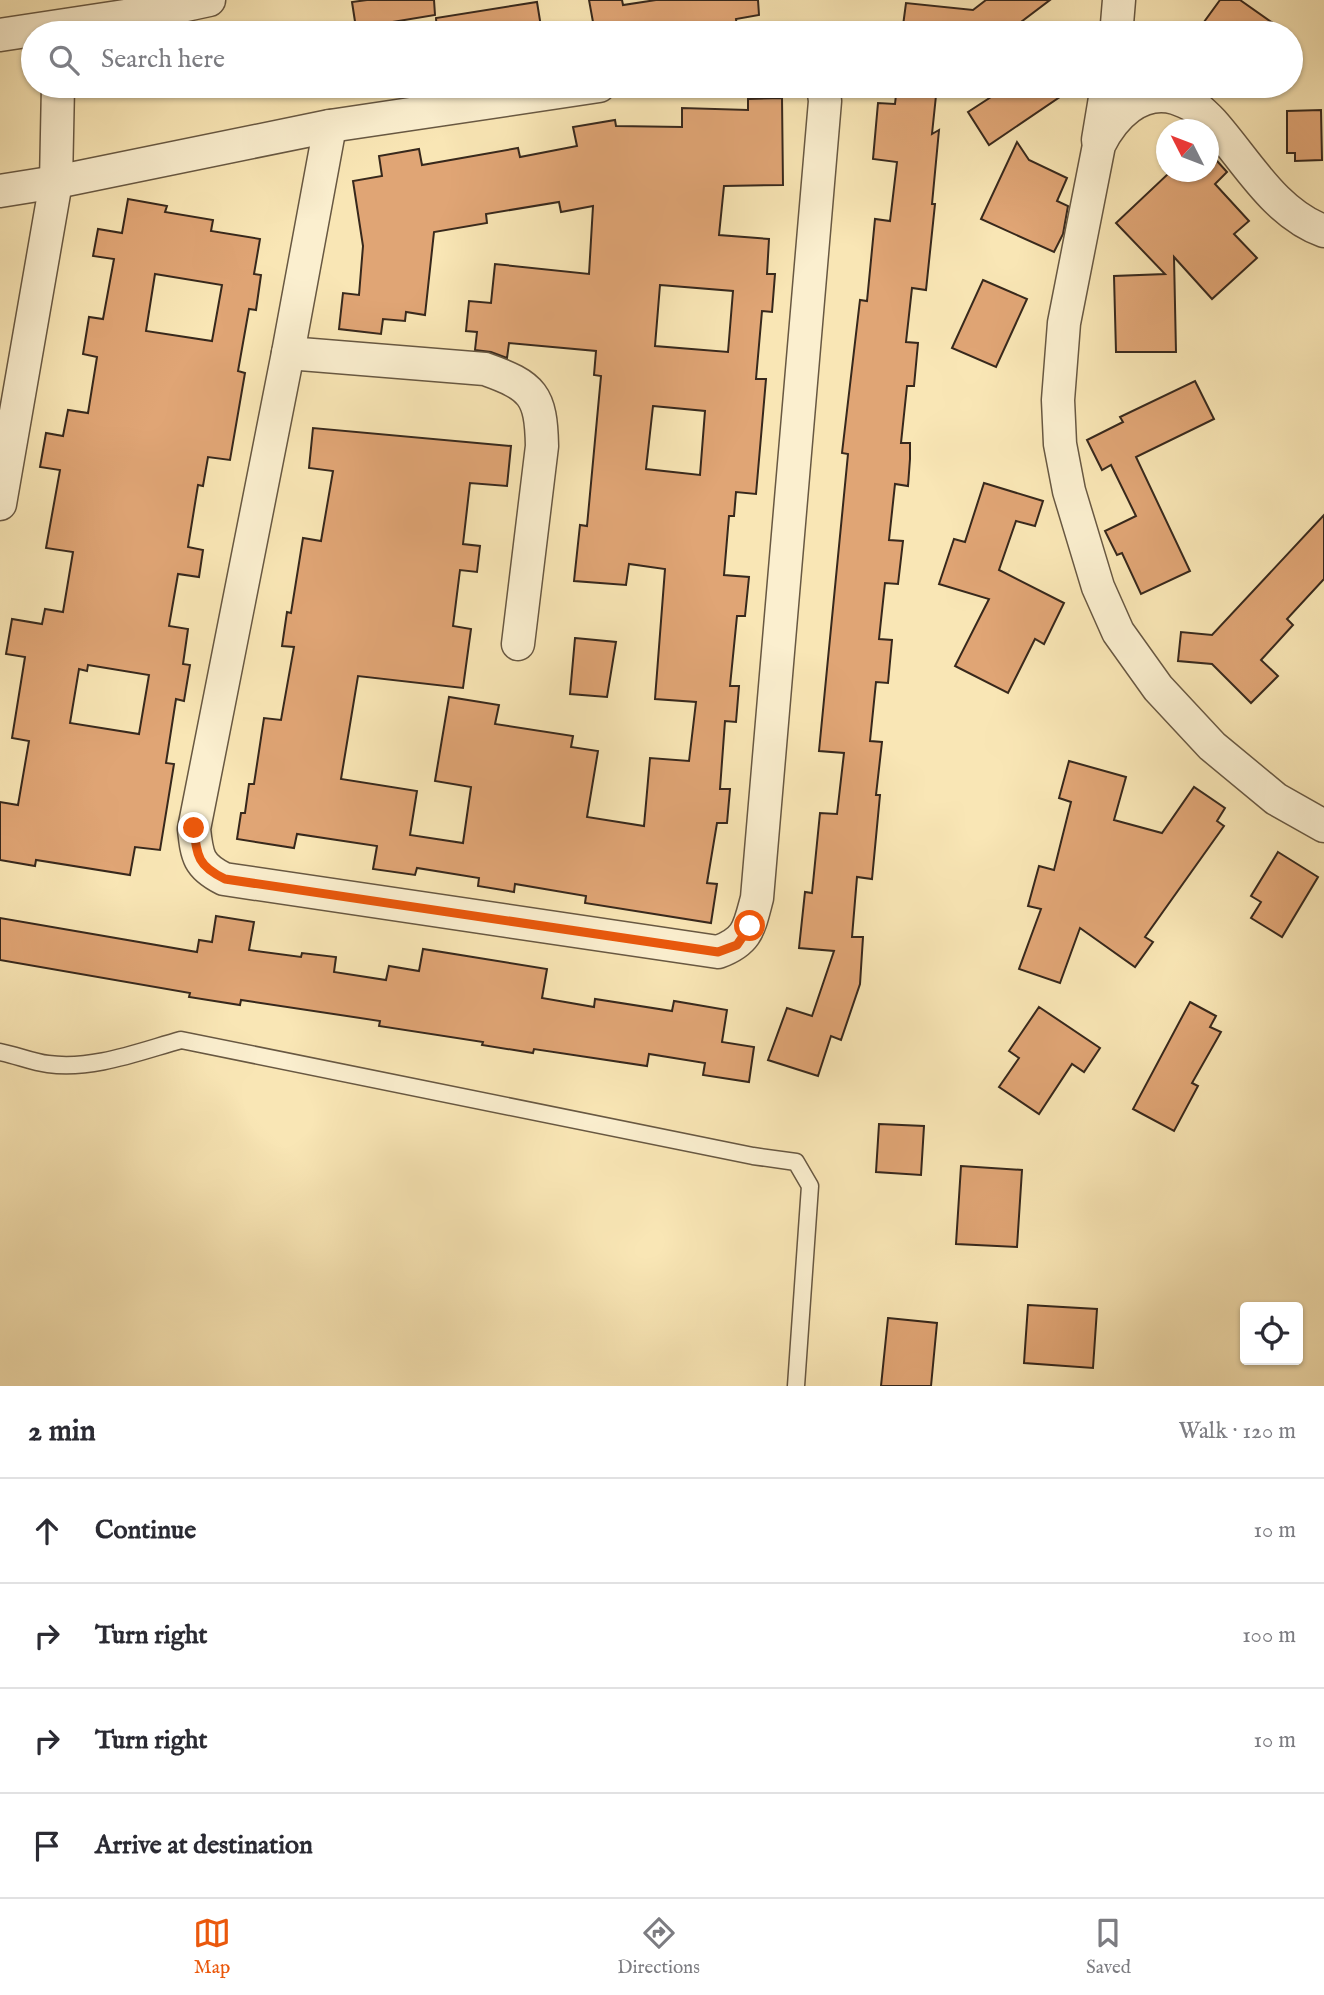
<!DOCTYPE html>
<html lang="en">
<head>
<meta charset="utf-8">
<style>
	:root { --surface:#fff; --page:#f7f7f7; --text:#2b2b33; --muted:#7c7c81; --line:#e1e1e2; --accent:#ea580c }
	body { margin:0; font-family:"IM FELL English",serif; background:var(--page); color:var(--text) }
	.controls { position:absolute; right:21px; bottom:21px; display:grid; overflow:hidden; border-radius:7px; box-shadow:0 2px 5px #0004 }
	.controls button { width:63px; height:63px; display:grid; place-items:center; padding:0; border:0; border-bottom:2px solid var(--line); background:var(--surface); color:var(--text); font:35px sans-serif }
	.compass { position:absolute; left:1156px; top:119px; width:63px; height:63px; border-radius:50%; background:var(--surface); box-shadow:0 2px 5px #0004; rotate:312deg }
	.stop { position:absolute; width:21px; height:21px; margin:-16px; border:5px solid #ea580c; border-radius:50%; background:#fff }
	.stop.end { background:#ea580c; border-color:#fff; box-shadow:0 2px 7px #0008 }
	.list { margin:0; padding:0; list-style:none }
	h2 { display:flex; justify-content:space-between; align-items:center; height:91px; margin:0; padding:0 28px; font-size:30px }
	h2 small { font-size:23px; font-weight:400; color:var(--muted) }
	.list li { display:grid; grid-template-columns:46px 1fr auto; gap:21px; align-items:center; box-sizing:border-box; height:105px; padding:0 28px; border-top:2px solid var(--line) }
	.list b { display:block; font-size:26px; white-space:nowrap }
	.list em { font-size:23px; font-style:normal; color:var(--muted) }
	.icon { flex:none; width:38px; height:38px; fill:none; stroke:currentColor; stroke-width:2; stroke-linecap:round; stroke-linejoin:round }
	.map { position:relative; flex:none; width:1324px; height:1386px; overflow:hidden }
	.search { position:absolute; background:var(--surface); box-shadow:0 2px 5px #0004; left:21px; right:21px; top:21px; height:77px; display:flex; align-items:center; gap:18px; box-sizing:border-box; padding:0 24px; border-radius:38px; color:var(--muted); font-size:26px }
	.sheet { height:511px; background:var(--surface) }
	nav { display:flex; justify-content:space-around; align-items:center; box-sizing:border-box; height:98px; border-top:2px solid var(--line); background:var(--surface); font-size:19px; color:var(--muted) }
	nav a { display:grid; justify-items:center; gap:4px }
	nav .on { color:var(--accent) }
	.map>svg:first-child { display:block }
</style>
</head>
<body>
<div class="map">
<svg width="1324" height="1386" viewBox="0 0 1324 1386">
	<rect width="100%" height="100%" fill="#f9e6b5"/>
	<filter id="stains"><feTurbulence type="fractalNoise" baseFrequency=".00286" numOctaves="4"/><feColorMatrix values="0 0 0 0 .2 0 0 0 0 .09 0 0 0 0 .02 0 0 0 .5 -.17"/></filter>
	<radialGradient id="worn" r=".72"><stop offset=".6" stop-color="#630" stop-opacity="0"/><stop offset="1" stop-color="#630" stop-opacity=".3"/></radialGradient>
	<g fill="#e0a575" stroke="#37281c" stroke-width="2" fill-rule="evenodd">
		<path d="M367,0H434L435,15L356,28L352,2Z"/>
		<path d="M589,0H622L623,5L656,0H758L759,15L736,19L737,28L707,33H701L699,25L648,33H595Z"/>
		<path d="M986,0H1050L1013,28V33H902L906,3L973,10Z"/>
		<path d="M1220,0H1240L1287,33H1196Z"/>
		<path d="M537,2L542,33H437L436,18Z"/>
		<path d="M897,86H937L932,134L939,130L932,204H935L926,290L912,288L906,342L918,343L914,386H907L901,443H910V459L908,486L895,484L889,540L903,541L898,584L885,583L879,639L892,640L888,683L876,682L870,741L882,742L876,795H880L872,879L857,877L852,937H863L860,984L841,1040L831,1036L818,1076L768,1060L787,1008L812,1016L834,951L799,948L805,892L812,893L820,813L837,814L844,753L819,751L848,454L842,453L860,300L867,301L875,219L890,221L897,162L873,159L878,103L895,104Z"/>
		<path d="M1008,86H1076L989,145L968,112Z"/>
		<path d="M782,98L783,185L724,186L719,235L769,239L767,274H775L772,312L762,311L756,379H766L756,494L736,492L734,516H729L724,575L749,577L745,616H737L730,686H739L736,722L725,721L720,789H730L727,823H717L707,883L717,884L711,923L585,903L586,896L515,884L514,892L478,886L479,878L417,868L415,875L373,869L377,846L297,834L294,848L237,839L241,813H245L249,784H254L264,718L281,720L294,647L282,646L287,612L291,613L303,538L321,541L333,471L309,468L313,428L511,446L507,486L470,483L463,544L480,546L477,572L460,570L453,626L471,629L463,688L358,676L341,779L417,791L410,835L463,843L471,787L435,781L449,697L499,705L495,724L573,736L571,747L598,751L587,817L644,826L650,758L689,761L696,702L655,699L665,569L629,564L626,585L574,581L580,525L587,526L601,376L594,375L596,351L509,343L507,358L491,352L475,350L477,332L466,331L469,301L491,303L495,264L589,274L593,206L561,212L559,202L486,214L487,223L434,232L425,315L406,312L405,321L383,319L381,334L339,329L343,293L359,295L363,246L353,181L382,176L379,156L419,149L422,165L518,148L520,157L577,146L573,127L615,120L616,126L682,127V108L748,110V99ZM660,285L733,291L728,352L655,346ZM653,406L705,411L700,475L646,469Z"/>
		<path d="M1321,110L1322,160L1295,161V153H1287V111Z"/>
		<path d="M1017,142L1029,160L1067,178L1057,201L1068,206L1063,234L1054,252L981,219Z"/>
		<path d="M1208,151L1227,172L1215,184L1249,221L1234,234L1257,258L1212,299L1174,257L1176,352H1116L1114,276L1165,274L1116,223L1168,174L1161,165L1166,160V172H1208Z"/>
		<path d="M128,199L167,206L165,212L213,220L211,231L260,239L254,274L261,275L256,310L249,309L238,371L245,373L230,460L208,457L203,486L198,485L188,547L203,550L199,577L178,574L169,626L188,629L183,664L190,665L184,701L176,699L166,763L174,764L160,850L135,847L130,875L36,860L35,866L0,860V802L18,805L29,741L12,738L25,657L6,654L12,619L42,624L45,609L63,612L73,552L46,548L60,470L40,467L46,433L63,436L68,410L88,413L97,357L83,354L89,317L103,319L114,259L93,256L98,229L122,233ZM155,274L222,285L212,341L146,331ZM88,665L149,675L139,734L70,723L79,669L87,671Z"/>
		<path d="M983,280L1027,299L996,367L952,348Z"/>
		<path d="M1195,381L1214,419L1136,457L1190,571L1141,594L1122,553L1117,555L1105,531L1136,516L1111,465L1102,470L1087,440L1123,422L1120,417Z"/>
		<path d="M984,483L1043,501L1035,526L1016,521L999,570L1064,603L1044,644L1035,639L1008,693L955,666L989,599L939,584L954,539L965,542Z"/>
		<path d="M1324,515V579L1287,619L1293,625L1261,660L1278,676L1251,703L1212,664L1178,661L1181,632L1212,635Z"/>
		<path d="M575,638L616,642L607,697L570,694Z"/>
		<path d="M1069,761L1126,777L1114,820L1162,833L1194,787L1225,808L1217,821L1224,826L1145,937L1153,942L1135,967L1080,928L1060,983L1019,969L1041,909L1028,906L1039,866L1054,870L1071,802L1059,798Z"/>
		<path d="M1278,852L1318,877L1282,937L1251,918L1261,902L1251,896Z"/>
		<path d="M216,916L254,922L249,950L301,957L302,953L336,957L334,972L386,980L389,966L419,971L423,949L547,969L542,998L594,1007L595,999L672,1011L674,1001L727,1010L722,1042L754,1047L749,1082L703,1075L705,1063L649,1054L647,1066L534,1049L533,1053L482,1045L483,1042L379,1026L380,1021L241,1000L240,1005L189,997L190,993L0,960V918L197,952L199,940L212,942Z"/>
		<path d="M1190,1002L1216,1016L1210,1027L1221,1032L1192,1083L1198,1086L1174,1131L1133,1109Z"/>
		<path d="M1039,1007L1100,1048L1084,1072L1072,1064L1039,1114L999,1087L1019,1058L1009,1051Z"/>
		<path d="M879,1124L924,1126L921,1175L876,1172Z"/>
		<path d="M961,1166L1022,1170L1017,1247L956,1244Z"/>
		<path d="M1028,1305L1097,1309L1093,1368L1024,1363Z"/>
		<path d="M888,1318L937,1323L931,1386H881Z"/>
	</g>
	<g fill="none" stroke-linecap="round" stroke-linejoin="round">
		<g stroke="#685842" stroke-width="19">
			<path id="service" d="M0,1052C16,1055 32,1062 48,1064C93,1070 138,1052 181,1040L753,1156L796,1162L810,1186L796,1386"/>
		</g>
		<g stroke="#685842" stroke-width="35">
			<g id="minor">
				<path d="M1119,0L1117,24L1120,33"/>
				<path d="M0,35L158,11L209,0"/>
				<path d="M1180,93C1191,103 1203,112 1212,122C1246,160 1274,213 1324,231"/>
				<path d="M1196,107C1189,104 1182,100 1175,98C1140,88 1113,117 1099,145L1064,323L1058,400L1060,444L1069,491L1098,587L1118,632L1158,688L1212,746L1276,799L1324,826"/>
				<path d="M330,126L288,353L194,829C197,856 198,866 224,879L718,952C748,941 749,928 757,898L825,101L823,86"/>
				<path d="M1098,140L1107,86"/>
				<path d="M0,191L56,182L330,126L599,86"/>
				<path d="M288,353L485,369C533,386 541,395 542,446L518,644"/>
				<path d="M0,504L56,182L58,86"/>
			</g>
		</g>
		<use href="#service" stroke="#fbefcf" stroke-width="16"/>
		<use href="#minor" stroke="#fbefcf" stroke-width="32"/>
	</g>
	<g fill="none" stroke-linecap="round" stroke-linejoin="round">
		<path stroke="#ea580c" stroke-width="9" d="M194,828C197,857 198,866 225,879L718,952L737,945L750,926"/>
	</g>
	<rect width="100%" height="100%" filter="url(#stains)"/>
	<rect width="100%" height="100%" fill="url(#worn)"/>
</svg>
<div class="controls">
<button><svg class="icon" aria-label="locate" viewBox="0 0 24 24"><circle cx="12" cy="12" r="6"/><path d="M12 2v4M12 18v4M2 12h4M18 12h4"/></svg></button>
</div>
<svg class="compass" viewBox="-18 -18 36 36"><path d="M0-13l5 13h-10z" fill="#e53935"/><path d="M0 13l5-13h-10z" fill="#7c7c81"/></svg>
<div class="stop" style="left:750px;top:926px"></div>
<div class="stop end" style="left:194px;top:828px"></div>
<div class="search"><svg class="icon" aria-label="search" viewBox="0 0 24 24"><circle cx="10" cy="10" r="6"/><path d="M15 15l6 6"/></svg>Search here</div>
</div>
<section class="sheet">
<h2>2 min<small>Walk · 120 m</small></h2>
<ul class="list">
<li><svg class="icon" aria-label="ahead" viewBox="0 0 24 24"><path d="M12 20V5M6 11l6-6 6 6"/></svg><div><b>Continue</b></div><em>10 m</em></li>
<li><svg class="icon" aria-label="right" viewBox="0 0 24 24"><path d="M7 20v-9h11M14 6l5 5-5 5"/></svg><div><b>Turn right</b></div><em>100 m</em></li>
<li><svg class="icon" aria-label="right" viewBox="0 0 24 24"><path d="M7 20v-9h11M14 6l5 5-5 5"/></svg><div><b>Turn right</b></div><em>10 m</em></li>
<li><svg class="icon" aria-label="arrive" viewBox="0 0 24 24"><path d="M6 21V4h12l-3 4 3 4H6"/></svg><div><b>Arrive at destination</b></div></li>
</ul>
</section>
<nav>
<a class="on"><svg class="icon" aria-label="map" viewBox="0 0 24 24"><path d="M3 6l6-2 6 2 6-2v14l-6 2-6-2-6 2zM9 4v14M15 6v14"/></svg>Map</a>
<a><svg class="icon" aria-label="directions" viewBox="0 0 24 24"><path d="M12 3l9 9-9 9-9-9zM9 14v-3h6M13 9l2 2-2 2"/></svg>Directions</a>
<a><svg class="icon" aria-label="saved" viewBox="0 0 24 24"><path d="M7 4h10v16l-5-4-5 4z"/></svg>Saved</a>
</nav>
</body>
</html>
